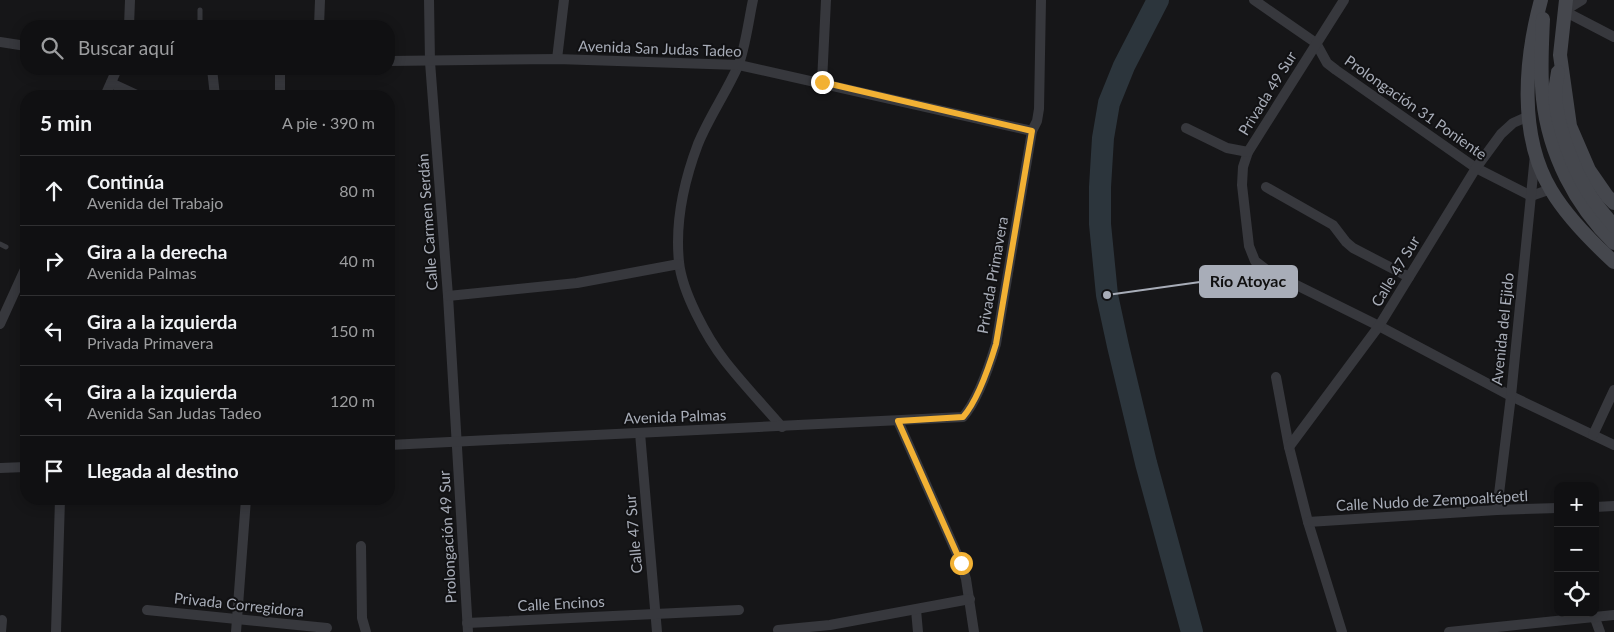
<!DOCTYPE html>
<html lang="es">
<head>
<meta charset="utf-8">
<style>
	:root { --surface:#101012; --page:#1e1e20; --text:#f1f3f6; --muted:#9c9d9f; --line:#303032 }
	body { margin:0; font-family:Lato,sans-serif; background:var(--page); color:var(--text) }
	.controls { position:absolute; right:15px; bottom:15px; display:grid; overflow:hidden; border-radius:10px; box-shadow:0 2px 12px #0003 }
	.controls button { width:45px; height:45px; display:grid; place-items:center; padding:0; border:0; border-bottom:1px solid var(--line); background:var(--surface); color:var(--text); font:25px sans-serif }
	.stop { position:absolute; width:15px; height:15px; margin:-11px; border:4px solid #f2b134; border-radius:50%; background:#fff }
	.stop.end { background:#f2b134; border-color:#fff; box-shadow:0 1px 5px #0008 }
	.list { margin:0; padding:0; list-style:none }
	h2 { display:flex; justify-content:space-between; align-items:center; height:65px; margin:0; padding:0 20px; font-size:21px }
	h2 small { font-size:16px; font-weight:400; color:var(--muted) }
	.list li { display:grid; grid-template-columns:32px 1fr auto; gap:15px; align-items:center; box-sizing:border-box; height:70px; padding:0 20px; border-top:1px solid var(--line) }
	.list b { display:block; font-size:19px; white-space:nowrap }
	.list p { margin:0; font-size:16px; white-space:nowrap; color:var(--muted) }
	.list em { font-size:16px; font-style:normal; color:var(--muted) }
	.icon { flex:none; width:28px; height:28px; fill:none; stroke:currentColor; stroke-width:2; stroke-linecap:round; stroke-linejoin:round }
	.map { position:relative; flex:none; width:1614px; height:632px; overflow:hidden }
	.search { position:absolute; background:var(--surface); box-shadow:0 2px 12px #0003; left:20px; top:20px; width:375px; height:55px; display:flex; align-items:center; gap:12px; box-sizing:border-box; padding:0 18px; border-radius:20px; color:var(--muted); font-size:19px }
	.panel { position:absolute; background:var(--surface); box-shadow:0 2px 12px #0003; left:20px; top:90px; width:375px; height:415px; border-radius:20px }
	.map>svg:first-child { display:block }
</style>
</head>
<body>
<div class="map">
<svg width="1614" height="632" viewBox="0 0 1614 632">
	<rect width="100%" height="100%" fill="#161618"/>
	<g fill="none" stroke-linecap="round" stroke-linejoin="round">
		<path stroke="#2c353c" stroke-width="22" d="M1158,0L1124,66L1109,103L1103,138L1100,187V224L1107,295L1118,346L1146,463L1192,632"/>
		<g stroke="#37383d" stroke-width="5">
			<path d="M200,26V10"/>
			<path d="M0,244L6,247"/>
		</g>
		<g stroke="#37383d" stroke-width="10">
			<path d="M429,0L430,62L448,296L468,632"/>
			<path d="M753,0C749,18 745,50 738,66C726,93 709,117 698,144C684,181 675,223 679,262C682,292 707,338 725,361C743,384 763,405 782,427"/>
			<path d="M1254,0L1316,43L1327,63L1336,70L1476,168L1531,196L1551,189"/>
			<path d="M1344,0L1248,152L1243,167L1242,185L1249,246L1255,261L1268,271L1379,326L1511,396L1614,445"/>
			<path d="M1564,11L1614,37"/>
			<path d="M1564,11L1582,0"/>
			<path d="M129,26L130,0"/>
			<path d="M319,26L320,0"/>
			<path d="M0,42L26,46"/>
			<path d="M557,59L564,0"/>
			<path d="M389,61L557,59L739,65L1032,131L1037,121L1039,109L1041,0"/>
			<path d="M212,69L215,96"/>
			<path d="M822,82L826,0"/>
			<path d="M111,83L139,96"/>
			<path d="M105,96L117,69"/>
			<path d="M280,96V69"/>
			<path d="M1186,128L1227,148L1248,152"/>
			<path d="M1266,187L1333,225L1346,242L1353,248L1409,277"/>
			<path d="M448,296L577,283L679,264"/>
			<path d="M0,324L26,267"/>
			<path d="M1276,377L1289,447L1308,522L1342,632"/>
			<path d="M898,421L961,563L966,579L974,632"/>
			<path d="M640,433L657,632"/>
			<path d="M1593,435L1614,390"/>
			<path d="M389,445L963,417C978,400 989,367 996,344L1032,131"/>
			<path d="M1289,447L1379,326L1476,168L1501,134L1513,123L1529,116"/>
			<path d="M0,468L26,467"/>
			<path d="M1595,507L1614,506"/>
			<path d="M1497,510L1511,396L1535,155"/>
			<path d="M1308,522L1497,510L1558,508"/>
			<path d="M361,546L362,618L366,632"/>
			<path d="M147,610L327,628"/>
			<path d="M916,610L918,632"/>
			<path d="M1593,613L1600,632"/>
			<path d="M467,623L739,610"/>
			<path d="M778,630L830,625L970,599"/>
			<path d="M1,632L2,620"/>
			<path d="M56,632L60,499"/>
			<path d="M236,632L246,499"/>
			<path d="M1449,632L1614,615"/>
		</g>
		<g stroke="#45474d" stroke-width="14">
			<path d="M1541,0C1525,59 1518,135 1551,190C1567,217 1591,241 1614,262"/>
			<path d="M1566,0L1560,55L1570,126L1589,170L1607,196L1614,203"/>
			<path d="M1543,19C1542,45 1540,73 1543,99C1549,154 1575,205 1614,243"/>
			<path d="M1558,72C1557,79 1555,87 1555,95C1557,125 1572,167 1588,192C1595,204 1605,215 1614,226"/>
		</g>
	</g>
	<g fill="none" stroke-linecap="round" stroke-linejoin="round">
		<path stroke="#f2b134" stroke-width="6" d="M822,82L1032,131L996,344C989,367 978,400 963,417L898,421L961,563"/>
	</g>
	<g text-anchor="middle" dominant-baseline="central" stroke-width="4" stroke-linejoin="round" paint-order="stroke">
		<g font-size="15" fill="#a8adb8" stroke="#111113">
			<text transform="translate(660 48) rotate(2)">Avenida San Judas Tadeo</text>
			<text transform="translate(1267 93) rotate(-58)">Privada 49 Sur</text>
			<text transform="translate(1416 107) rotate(35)">Prolongación 31 Poniente</text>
			<text transform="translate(427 222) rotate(-94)">Calle Carmen Serdán</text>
			<text transform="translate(1395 271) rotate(-59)">Calle 47 Sur</text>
			<text transform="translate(992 275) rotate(-80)">Privada Primavera</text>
			<text transform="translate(1502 329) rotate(-84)">Avenida del Ejido</text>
			<text transform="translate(675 416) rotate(-2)">Avenida Palmas</text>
			<text transform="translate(1432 500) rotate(-3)">Calle Nudo de Zempoaltépetl</text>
			<text transform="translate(633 534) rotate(-95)">Calle 47 Sur</text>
			<text transform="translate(447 537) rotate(-93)">Prolongación 49 Sur</text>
			<text transform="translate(561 603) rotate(-3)">Calle Encinos</text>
			<text transform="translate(239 604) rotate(6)">Privada Corregidora</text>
		</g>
	</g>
	<path fill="none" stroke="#a8adb8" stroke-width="2" d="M1107 295L1200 282"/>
	<circle fill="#a8adb8" stroke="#111113" stroke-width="2" cx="1107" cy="295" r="5"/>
	<rect fill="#a8adb8" stroke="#a8adb8" stroke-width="2" x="1200" y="266" width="97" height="31" rx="5"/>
	<g font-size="16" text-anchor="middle" font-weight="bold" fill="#111">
		<text x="1248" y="287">Río Atoyac</text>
	</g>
</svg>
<div class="controls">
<button>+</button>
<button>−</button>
<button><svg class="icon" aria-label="locate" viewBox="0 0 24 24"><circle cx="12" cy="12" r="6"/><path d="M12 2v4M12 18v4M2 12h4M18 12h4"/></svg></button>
</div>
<div class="stop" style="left:961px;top:563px"></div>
<div class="stop end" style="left:822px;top:82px"></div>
<div class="search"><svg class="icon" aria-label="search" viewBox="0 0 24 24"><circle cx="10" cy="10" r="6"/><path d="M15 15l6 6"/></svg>Buscar aquí</div>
<section class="panel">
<h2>5 min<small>A pie · 390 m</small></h2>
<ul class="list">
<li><svg class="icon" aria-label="ahead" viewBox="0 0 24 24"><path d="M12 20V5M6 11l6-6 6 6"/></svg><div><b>Continúa</b><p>Avenida del Trabajo</p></div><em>80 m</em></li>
<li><svg class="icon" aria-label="right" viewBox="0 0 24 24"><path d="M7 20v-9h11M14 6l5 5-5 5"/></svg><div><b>Gira a la derecha</b><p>Avenida Palmas</p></div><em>40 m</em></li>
<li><svg class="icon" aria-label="left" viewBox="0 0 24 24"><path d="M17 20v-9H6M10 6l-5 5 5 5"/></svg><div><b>Gira a la izquierda</b><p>Privada Primavera</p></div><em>150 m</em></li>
<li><svg class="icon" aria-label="left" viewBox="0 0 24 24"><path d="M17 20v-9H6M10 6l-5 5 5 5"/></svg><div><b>Gira a la izquierda</b><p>Avenida San Judas Tadeo</p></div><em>120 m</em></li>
<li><svg class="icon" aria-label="arrive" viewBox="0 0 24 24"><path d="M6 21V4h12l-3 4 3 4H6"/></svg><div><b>Llegada al destino</b></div></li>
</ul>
</section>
</div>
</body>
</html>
